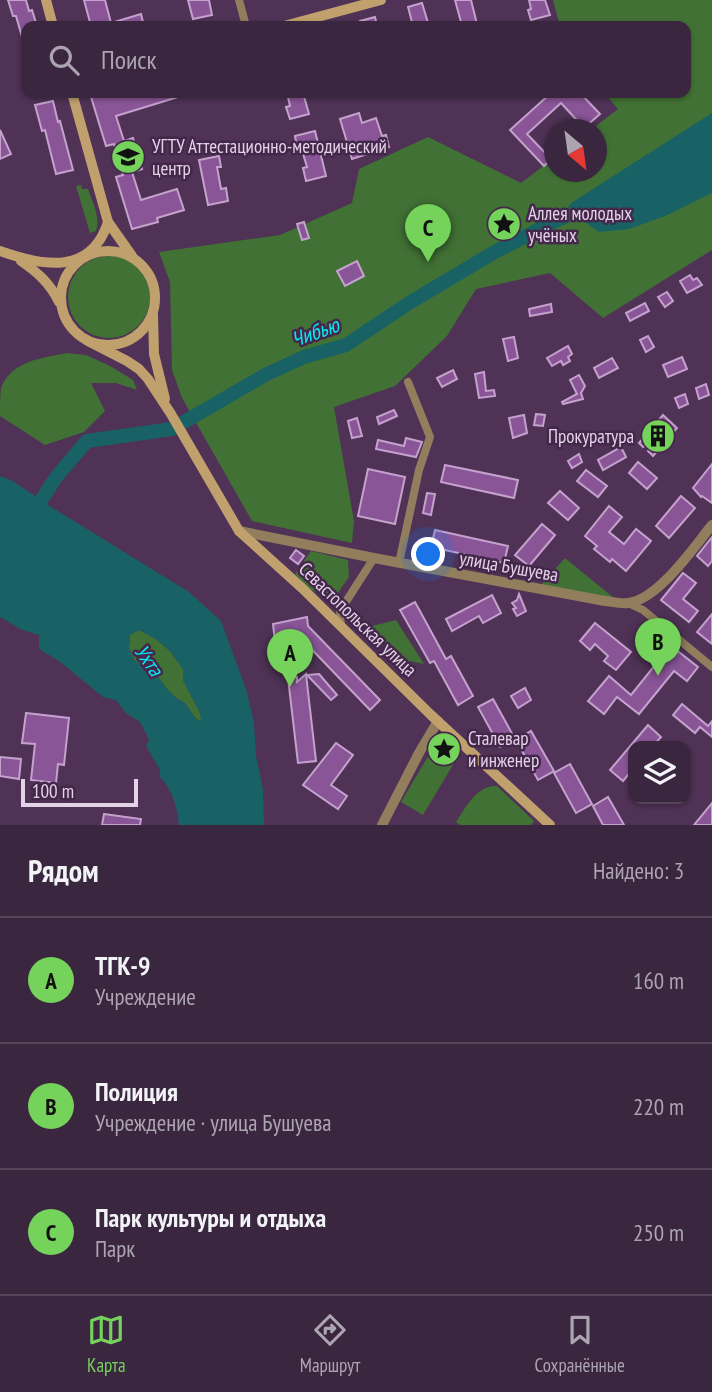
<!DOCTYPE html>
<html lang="ru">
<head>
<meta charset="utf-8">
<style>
	:root { --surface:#3b2640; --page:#422e47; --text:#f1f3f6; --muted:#aca5b1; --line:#544359; --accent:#75d25b }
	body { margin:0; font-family:"PT Sans Narrow",sans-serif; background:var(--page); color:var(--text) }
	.controls { position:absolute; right:21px; bottom:21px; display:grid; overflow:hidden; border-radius:14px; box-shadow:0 2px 5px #0004 }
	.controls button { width:63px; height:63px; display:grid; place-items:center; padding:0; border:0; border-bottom:2px solid var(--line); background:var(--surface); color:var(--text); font:35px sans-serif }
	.compass { position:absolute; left:544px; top:119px; width:63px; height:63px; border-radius:50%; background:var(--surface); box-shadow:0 2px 5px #0004; rotate:151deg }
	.scale { position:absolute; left:21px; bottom:18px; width:117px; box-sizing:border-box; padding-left:7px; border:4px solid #e4d2e8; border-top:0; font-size:19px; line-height:24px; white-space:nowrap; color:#e4d2e8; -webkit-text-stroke:5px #44284b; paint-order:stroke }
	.you { position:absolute; left:429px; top:555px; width:24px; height:24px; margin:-18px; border:5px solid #fff; border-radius:50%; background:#1a73e8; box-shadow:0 0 0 10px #1a73e833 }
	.badge { display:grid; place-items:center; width:46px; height:46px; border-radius:50%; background:var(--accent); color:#111; font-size:23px; font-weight:700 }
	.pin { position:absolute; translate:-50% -58px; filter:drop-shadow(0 2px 4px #0008) }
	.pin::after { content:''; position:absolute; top:37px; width:24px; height:21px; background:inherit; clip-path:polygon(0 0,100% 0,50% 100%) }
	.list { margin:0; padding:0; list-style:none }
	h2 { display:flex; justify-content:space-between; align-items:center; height:91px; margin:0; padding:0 28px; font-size:30px }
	h2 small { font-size:23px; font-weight:400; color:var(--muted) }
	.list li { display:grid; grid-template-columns:46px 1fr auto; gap:21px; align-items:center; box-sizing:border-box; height:126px; padding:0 28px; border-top:2px solid var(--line) }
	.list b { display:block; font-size:26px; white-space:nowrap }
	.list p { margin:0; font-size:23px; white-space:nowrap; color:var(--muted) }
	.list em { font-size:23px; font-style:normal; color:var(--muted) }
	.icon { flex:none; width:38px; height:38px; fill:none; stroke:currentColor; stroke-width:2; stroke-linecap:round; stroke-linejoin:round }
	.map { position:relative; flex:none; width:712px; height:825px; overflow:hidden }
	.search { position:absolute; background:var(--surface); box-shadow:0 2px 5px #0004; left:21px; right:21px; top:21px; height:77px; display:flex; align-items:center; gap:18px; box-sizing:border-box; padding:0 24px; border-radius:14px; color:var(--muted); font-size:26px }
	.sheet { height:469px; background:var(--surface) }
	nav { display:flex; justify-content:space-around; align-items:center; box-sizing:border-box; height:98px; border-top:2px solid var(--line); background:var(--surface); font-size:19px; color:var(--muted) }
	nav a { display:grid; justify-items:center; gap:4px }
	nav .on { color:var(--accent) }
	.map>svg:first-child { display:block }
</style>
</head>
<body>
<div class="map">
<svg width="712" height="825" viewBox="0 0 712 825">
	<rect width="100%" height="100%" fill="#4f3256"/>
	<g fill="#417134">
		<path d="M553,0H712V250L603,318L550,273L476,289L447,336L395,386L334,407L354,521L352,543L252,521L182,398L172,370L170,282L159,252L280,235L352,203L359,169L428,137L521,183L554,158V172H596V130L592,129L618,109L604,93H686V26H560Z"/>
		<path d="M81,185L82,189H88C92,201 101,218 96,231L90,233L76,186Z"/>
		<circle cx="109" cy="297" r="41"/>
		<path d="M67,353L86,355L110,366L133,380L137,390L116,383H91L105,411L84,432L45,445L0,416C0,407 0,396 1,388C11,361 42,358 67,353Z"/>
		<path d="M311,551L348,560L349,577L333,600L309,589L295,574Z"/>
		<path d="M565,558L614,598L540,586Z"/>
		<path d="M396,620L424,664L400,659L388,649L372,626Z"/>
		<path d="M139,630L156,639L170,651L183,669V680L200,713L202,721L196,719L185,703L176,698L167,689L154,672L135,661L129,648L130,635Z"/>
		<path d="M442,745H448L460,753L423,815L401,802L430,753L435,748Z"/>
		<path d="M492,786H497L534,821L531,825H460L456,822C466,807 474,790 492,786Z"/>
	</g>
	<g fill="#186265" fill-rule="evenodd">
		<path d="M712,113V193L665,216L629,229L599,232L578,217L574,218L567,209L571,203Z"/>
		<path d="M0,476L13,481L48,505L189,592L221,621L247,692L254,723L256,756L263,789L264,825H179C177,807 173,790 160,777V770L146,746L149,739L140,722L126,713L116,700L103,697L59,661L39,649V635L20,629L0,617ZM139,630L156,639L170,651L183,669V680L200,713L201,721L196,719L185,703L176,698L167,689L154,672L135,661L129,648L130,635Z"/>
	</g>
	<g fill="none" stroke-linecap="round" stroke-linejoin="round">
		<path stroke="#186265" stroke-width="2.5" d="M671,93L673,95"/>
		<path stroke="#186265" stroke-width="14" d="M32,514L57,476L87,441L172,429L265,375L304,357L346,345L409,303L493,253L557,220L588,207"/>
	</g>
	<g fill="#895597" stroke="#c4a2cd" stroke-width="2">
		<path d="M8,0H26L29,11L32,10L37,26H26V44H24L16,16H13Z"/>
		<path d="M84,0H105L111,23L141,14L144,26H91Z"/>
		<path d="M188,0H209L212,15L193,19Z"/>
		<path d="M455,0H471L477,24L462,26Z"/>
		<path d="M529,0H545L550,15L531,20L528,10L531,9Z"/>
		<path d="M422,3L429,26H413L408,7Z"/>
		<path d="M375,17L377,26H362L360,21Z"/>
		<path d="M105,93H188V94L116,116L124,141L133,138L142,169L132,172L141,200L177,189L184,210L157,218L158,222L132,229L116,177L123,175L114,144L106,146L91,97Z"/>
		<path d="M287,93H303L309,114L290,119L286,107L290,106Z"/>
		<path d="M551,93H580L600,114L584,128L561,103L527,134L551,159L544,166L510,130Z"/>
		<path d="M53,101L58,122L60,121L73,170L56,174L45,130L42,131L35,105Z"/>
		<path d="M359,113L362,123L376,118L382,136L386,135L389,147L352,159L340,119Z"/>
		<path d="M0,130L11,154L0,159Z"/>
		<path d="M315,131L326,176L306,181L303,168L307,167L301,147L297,148L295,136Z"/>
		<path d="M219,156L221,167H217L221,189L226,188L228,201L208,205L199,160Z"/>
		<path d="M304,222L309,238L302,240L297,224Z"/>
		<path d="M357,261L364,276L345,286L337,271Z"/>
		<path d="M690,275L693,280L697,278L702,285L687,293L680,281Z"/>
		<path d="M667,292L673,301L665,307L658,297Z"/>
		<path d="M645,303L649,311L630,321L626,313Z"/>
		<path d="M551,304L552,312L530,316L529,309Z"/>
		<path d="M648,336L654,347L646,352L640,340Z"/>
		<path d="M514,337L518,358L508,361L503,339Z"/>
		<path d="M568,346L572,354L568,357L570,361L563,365L561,361L552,366L547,358Z"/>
		<path d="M682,357L687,369L668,377L663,365Z"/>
		<path d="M612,358L618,368L599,378L594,368Z"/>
		<path d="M453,370L457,379L442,387L437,378Z"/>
		<path d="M484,372L486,391L494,390L495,396L479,398L475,374Z"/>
		<path d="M579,375L585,386L581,393L583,399L563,404L562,402L577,394L570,380Z"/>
		<path d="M706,384L709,395L699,399L696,388Z"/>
		<path d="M685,394L688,404L679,408L675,398Z"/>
		<path d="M394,410L397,416L379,424L377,417Z"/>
		<path d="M536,414L545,415L543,426L534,425Z"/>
		<path d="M524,415L527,433L513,438L509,418Z"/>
		<path d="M663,415L677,428L653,456L648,451L658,439L643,447L639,443Z"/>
		<path d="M357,418L362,436L352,438L348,421Z"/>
		<path d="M406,438L422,442L416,457L376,449L378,440L404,446Z"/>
		<path d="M621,447L626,457L603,470L598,460Z"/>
		<path d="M579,454L582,462L572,468L568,461Z"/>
		<path d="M638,462L657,478L647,489L629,473Z"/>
		<path d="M712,464V503L702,496L701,497L693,488Z"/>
		<path d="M445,465L518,480L514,498L441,482Z"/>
		<path d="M368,469L405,477L395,524L358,516Z"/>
		<path d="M586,470L607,486L598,497L577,481Z"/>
		<path d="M560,491L579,508L568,520L548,503Z"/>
		<path d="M427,493L435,494L431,515L423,513Z"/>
		<path d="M681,496L695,508L669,538L656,526Z"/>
		<path d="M609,506L622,517L609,532L624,544L636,529L651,541L626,571L612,559L610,562L594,549L597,546L585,536Z"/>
		<path d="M542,524L555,535L529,566L515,555Z"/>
		<path d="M435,530L508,546L504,563L431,547Z"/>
		<path d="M712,537V561L708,566L697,556Z"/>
		<path d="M296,550L304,556L298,564L290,558Z"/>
		<path d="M683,573L696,583L683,599L698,611L689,622L661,600Z"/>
		<path d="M519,594L526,611L517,616L513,609L516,608L512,603L517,600Z"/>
		<path d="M492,595L501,613L483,623L479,616L452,631L446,619Z"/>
		<path d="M415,602L446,659L451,656L473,696L458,705L434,661L430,663L400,610Z"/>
		<path d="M712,614V644L697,632Z"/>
		<path d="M307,617L308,626L380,700L370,710L295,632L287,640L293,646L295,665L278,667L273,624Z"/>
		<path d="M595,623L631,652L616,670L604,661L608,656L595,644L590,650L580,641Z"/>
		<path d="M661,638L698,667L687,681L674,671L639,714L617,697L604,714L588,701L609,676L631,695L660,659L650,651Z"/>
		<path d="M306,674L316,761L298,763L288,678L297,677V682Z"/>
		<path d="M319,674L337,695L331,700L307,675Z"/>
		<path d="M525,688L531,700L518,708L511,696Z"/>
		<path d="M493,699L515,739L500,747L478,707Z"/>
		<path d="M682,704L708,726L712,721V737L700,727L695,733L673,715Z"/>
		<path d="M26,713L69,718L64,765L58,764L56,783L31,780L35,744L22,743Z"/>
		<path d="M648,725L661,737L653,746H633V769L623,781L610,770Z"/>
		<path d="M531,731L554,771L538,780L516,740Z"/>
		<path d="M336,743L353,755L331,785L347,796L338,809L303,785Z"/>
		<path d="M0,757L21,759L19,779L0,776Z"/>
		<path d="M570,764L592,804L576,813L554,773Z"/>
		<path d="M608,797L624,825H603L593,806Z"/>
		<path d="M712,803V825H694Z"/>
		<path d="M104,814L141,819L140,825H102Z"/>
	</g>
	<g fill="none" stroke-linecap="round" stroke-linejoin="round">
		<g stroke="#927d5d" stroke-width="8">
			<path d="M239,0L246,26"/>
			<path d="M399,563L419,470L430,437L408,382"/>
			<path d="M628,603L643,610L712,667"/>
			<path d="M341,627L340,611L374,558"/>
		</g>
		<g stroke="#927d5d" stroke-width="10">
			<path d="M239,531L374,558L605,601C613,602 621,604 628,603C658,600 694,547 712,525"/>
			<path d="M382,825L419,753L438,721"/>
		</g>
		<g stroke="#c0a06c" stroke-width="10">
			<path d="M46,0L53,26"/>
			<path d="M284,26L381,0"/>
			<path d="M72,93L108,222L132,256"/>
			<circle cx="108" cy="298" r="47"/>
			<path d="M0,251C42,266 91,276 108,222"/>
			<path d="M21,261C37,272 50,283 59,302"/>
			<path d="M153,315L154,354L165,399"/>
			<path d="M88,341L127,361L139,369L148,379L171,414L239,531L302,588L431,715L550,825"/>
		</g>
	</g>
	<defs>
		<g id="university-disc" transform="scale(1.75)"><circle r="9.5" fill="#75d25b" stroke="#44284b"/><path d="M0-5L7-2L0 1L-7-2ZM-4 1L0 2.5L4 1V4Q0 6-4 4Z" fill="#111"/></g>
		<g id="sight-disc" transform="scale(1.75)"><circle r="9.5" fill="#75d25b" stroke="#44284b"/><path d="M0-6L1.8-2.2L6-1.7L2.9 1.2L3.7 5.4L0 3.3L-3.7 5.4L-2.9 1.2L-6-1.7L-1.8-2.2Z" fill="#111"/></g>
		<g id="building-disc" transform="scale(1.75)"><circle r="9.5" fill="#75d25b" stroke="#44284b"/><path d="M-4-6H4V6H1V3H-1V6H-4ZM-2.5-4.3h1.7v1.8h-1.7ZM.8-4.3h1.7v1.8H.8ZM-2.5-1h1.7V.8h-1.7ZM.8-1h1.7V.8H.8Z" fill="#111"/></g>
	</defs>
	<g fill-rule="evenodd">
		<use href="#university-disc" x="128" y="157"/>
		<use href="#sight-disc" x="504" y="224"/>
		<use href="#building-disc" x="658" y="436"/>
		<use href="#sight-disc" x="444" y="749"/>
	</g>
	<g text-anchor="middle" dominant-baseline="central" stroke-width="5" stroke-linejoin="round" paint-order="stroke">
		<g font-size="19" fill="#e4d2e8" stroke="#44284b" text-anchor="start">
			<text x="152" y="146">УГТУ Аттестационно-методический<tspan x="152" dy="22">центр</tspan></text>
			<text x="528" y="213">Аллея молодых<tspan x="528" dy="22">учёных</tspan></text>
			<text x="634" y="436" text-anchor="end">Прокуратура</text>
			<text x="468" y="738">Сталевар<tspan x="468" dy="22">и инженер</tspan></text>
		</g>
		<g font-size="19" fill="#e4d2e8" stroke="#44284b">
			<text transform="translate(509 566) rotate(10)">улица Бушуева</text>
			<text transform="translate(358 619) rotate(44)">Севастопольская улица</text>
		</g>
		<g font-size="21" font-style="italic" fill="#01ecf4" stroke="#44284b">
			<text transform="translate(315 332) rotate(-20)">Чибью</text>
			<text transform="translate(149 660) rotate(55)">Ухта</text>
		</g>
	</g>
</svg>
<div class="controls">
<button><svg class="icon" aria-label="layers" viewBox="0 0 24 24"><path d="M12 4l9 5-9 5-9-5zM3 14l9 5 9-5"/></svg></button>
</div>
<svg class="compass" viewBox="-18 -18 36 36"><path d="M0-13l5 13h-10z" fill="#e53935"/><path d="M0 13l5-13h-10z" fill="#aca5b1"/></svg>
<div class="scale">100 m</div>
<div class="you"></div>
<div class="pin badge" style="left:290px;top:687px">A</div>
<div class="pin badge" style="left:658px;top:676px">B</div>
<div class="pin badge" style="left:428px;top:262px">C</div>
<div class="search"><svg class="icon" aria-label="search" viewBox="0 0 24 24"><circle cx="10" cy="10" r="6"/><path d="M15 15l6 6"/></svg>Поиск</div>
</div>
<section class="sheet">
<h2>Рядом<small>Найдено: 3</small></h2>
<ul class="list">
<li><span class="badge">A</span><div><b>ТГК-9</b><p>Учреждение</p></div><em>160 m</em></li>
<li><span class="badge">B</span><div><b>Полиция</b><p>Учреждение · улица Бушуева</p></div><em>220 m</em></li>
<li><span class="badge">C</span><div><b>Парк культуры и отдыха</b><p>Парк</p></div><em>250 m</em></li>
</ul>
</section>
<nav>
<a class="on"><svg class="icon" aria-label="map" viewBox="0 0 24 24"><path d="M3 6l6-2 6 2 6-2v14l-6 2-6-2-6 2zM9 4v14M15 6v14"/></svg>Карта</a>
<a><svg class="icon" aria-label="directions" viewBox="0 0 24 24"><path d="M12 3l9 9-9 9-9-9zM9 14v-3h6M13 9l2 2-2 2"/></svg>Маршрут</a>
<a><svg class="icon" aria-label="saved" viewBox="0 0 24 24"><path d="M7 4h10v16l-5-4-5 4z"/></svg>Сохранённые</a>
</nav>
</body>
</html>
